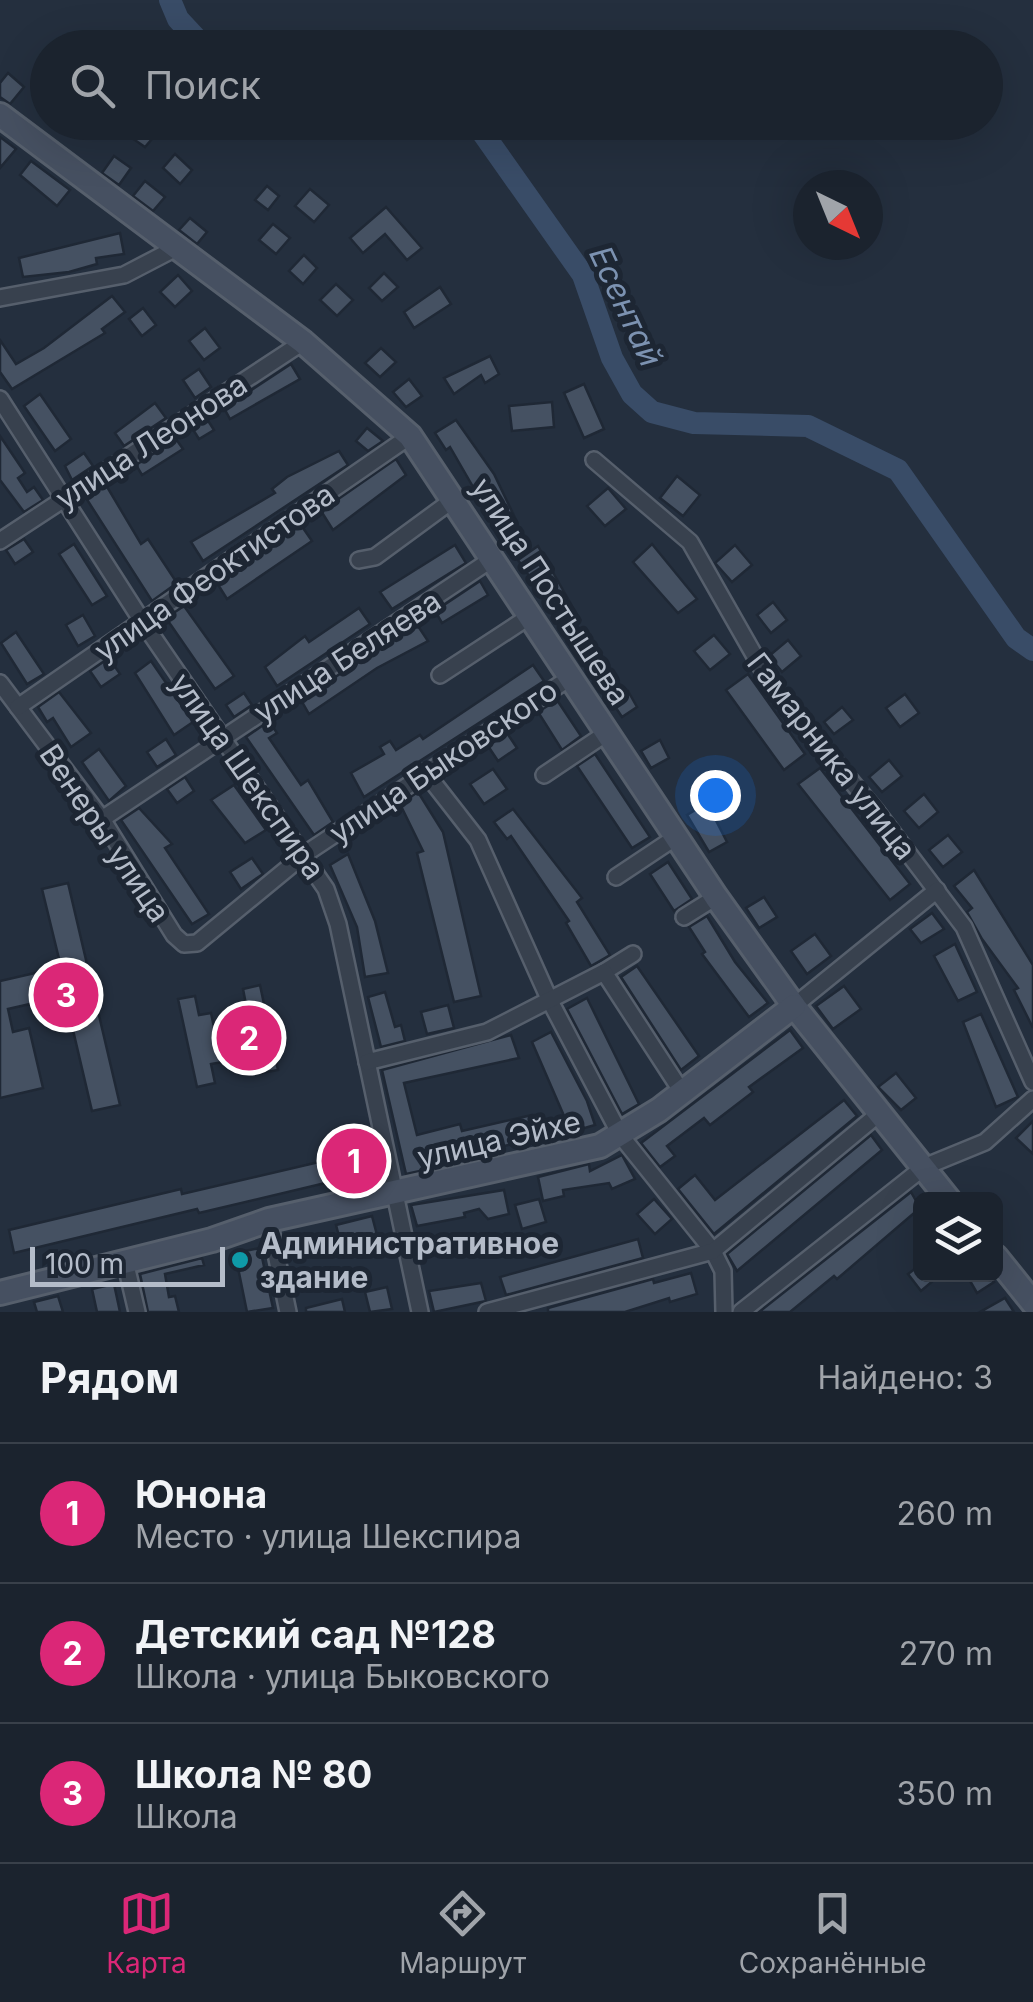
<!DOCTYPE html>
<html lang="ru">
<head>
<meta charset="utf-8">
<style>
	:root { --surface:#1b232e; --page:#242b36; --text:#f1f3f6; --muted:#a0a4aa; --line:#39404a; --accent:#db2777 }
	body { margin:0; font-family:Inter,sans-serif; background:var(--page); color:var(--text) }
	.controls { position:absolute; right:30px; bottom:30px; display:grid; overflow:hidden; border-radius:15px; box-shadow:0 10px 40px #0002 }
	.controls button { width:90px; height:90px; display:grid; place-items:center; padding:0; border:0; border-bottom:2px solid var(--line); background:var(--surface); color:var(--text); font:50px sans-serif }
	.compass { position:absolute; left:793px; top:170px; width:90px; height:90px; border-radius:50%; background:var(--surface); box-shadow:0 10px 40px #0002; rotate:137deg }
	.scale { position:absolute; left:30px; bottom:25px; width:195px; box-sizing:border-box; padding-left:10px; border:5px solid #b4bcc9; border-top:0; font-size:28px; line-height:35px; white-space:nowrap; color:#b4bcc9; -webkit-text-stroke:8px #1d2633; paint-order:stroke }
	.you { position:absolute; left:715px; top:795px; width:35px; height:35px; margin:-25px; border:8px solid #fff; border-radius:50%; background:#1a73e8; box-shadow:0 0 0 15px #1a73e833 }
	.badge { display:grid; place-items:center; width:65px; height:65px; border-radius:50%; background:var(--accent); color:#fff; font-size:32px; font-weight:700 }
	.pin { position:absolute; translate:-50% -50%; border:5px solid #fff; box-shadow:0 2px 10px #0006 }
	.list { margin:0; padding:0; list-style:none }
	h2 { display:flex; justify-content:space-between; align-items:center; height:130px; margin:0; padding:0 40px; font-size:42px }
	h2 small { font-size:32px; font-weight:400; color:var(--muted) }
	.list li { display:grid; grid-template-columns:65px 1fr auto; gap:30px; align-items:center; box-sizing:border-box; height:140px; padding:0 40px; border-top:2px solid var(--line) }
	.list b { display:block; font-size:38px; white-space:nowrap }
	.list p { margin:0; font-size:32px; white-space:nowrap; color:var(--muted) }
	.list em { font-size:32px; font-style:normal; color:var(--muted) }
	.icon { flex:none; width:55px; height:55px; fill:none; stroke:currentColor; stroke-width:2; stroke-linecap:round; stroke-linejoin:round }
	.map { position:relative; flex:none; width:1033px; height:1312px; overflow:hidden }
	.search { position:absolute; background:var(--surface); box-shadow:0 10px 40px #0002; left:30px; right:30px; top:30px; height:110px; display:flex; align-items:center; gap:25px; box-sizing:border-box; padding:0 35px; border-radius:55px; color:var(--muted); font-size:38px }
	.sheet { height:550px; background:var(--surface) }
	nav { display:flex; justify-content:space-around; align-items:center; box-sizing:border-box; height:140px; border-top:2px solid var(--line); background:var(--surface); font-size:28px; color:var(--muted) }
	nav a { display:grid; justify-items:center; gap:5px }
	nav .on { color:var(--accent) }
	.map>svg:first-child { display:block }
</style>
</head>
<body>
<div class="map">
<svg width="1033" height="1312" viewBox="0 0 1033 1312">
	<rect width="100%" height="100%" fill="#242f3e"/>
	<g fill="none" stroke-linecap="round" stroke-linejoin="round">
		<g stroke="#394c67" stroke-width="22">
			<path d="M170,0L178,19L205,48"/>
			<path d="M475,122L583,275L612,358L632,394L652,412L694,423L808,426L898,470L1016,638L1033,650"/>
		</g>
	</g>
	<g fill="#455162" stroke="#1f2835" stroke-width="2.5">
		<path d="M8,73L24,87L10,104L0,97V83Z"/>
		<path d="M139,122L158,132L145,147L129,136Z"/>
		<path d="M0,137L16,149L0,168Z"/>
		<path d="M175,154L192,170L180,184L163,168Z"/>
		<path d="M114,156L131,168L119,185L102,173Z"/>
		<path d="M31,161L70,190L57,206L20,175Z"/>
		<path d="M145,181L165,197L153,211L133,196Z"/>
		<path d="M267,186L279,196L268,210L255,200Z"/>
		<path d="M310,189L329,205L314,222L295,206Z"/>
		<path d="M386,207L422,248L407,260L385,234L363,253L350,238Z"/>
		<path d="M190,218L207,232L197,244L179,230Z"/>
		<path d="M273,224L290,238L276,254L259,240Z"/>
		<path d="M120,233L124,254L96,258L97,264L69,272L23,277L19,258Z"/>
		<path d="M304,255L317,268L303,284L289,271Z"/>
		<path d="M384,273L398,287L382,301L369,288Z"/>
		<path d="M178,275L192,291L175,307L160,292Z"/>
		<path d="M336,284L353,300L337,316L320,300Z"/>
		<path d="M440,287L451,304L414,328L404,312Z"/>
		<path d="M112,296L125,312L102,329L105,333L12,389L0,372V340L16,364L44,348Z"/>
		<path d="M143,308L156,325L142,336L129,319Z"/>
		<path d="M205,328L220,348L204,360L189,341Z"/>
		<path d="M381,348L396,362L380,377L365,363Z"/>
		<path d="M490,356L499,374L485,383L481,375L454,394L444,378Z"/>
		<path d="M291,364L300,379L230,419L224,408Z"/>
		<path d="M199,369L211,387L195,398L183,380Z"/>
		<path d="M409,379L422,396L406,407L393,392Z"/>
		<path d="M584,384L604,429L584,438L564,393Z"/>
		<path d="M40,394L71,439L55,451L24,406Z"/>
		<path d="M552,402L554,427L512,431L509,406Z"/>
		<path d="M155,403L166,418L124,446L115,433Z"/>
		<path d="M207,419L214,430L199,439L192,428Z"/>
		<path d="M456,420L494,474L517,522L499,532L450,447L446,450L435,433Z"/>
		<path d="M367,428L383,441L368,451L356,441Z"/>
		<path d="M0,436L25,473L18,478L27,492L34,487L43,500L24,512L0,480Z"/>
		<path d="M176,439L183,449L142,475L136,465Z"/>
		<path d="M339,451L348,465L203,561L191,542L275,493L272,489L287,477Z"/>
		<path d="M84,453L93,466L72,480L65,466Z"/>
		<path d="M396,459L406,475L333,530L321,511Z"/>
		<path d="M677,476L700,495L683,516L660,498Z"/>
		<path d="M106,485L141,544L148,539L177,583L152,601L86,498Z"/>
		<path d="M608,488L626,509L605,526L587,506Z"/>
		<path d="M301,525L312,541L227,599L217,583Z"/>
		<path d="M24,539L33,552L15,564L6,550Z"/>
		<path d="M74,544L107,596L92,605L59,554Z"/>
		<path d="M652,544L697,599L678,613L633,562Z"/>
		<path d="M455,545L466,563L392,609L380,592Z"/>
		<path d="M735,545L752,565L732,582L715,563Z"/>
		<path d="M538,546L580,620L566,629L518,560Z"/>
		<path d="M480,581L488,595L442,623L435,611Z"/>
		<path d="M773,602L787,620L771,633L757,615Z"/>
		<path d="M184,606L234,676L215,689L166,618Z"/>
		<path d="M359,608L370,624L277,686L265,667L305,636L309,642Z"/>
		<path d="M83,615L95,636L78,646L66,625Z"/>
		<path d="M416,623L428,641L377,668L309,714L301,700Z"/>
		<path d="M16,632L44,674L27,684L1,643Z"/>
		<path d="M714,635L730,654L710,670L694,651Z"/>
		<path d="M788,640L801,656L782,672L769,656Z"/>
		<path d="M598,650L608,666L593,676L583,661Z"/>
		<path d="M109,658L120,674L101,687L90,671Z"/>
		<path d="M151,661L193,722L174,735L135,673Z"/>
		<path d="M533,665L544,681L364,797L351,773L384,754L380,747L390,741L396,750L420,735L423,739Z"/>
		<path d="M748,674L805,754L784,770L726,690Z"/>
		<path d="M628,691L637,707L622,717L612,702Z"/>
		<path d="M59,692L91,733L71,747L53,718L47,722L38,707Z"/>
		<path d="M244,693L252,705L234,717L226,705Z"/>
		<path d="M905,694L919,713L900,727L886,708Z"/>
		<path d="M557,700L581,736L562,750L538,712Z"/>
		<path d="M842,707L853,720L834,734L824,722Z"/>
		<path d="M269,721L277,733L269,738L301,785L308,780L333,822L314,835L246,737Z"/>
		<path d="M507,733L517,748L498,761L488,746Z"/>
		<path d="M166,739L176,755L157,767L147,752Z"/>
		<path d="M660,740L669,758L651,768L641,751Z"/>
		<path d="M99,749L126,786L109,801L82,762Z"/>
		<path d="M595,754L650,837L632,848L577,766Z"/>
		<path d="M889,760L902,776L882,792L869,777Z"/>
		<path d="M820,768L910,884L890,900L798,784Z"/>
		<path d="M493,769L507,789L484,804L470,784Z"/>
		<path d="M185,777L194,791L177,803L167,789Z"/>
		<path d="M234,785L266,830L245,843L211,800Z"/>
		<path d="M418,792L443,832L481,996L454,1002L417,853L423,851L400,804Z"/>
		<path d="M924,794L938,812L919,828L904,811Z"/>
		<path d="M707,803L727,842L709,852L687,815Z"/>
		<path d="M139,808L172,844L165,848L209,914L192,924L121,820Z"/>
		<path d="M513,809L582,898L577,902L610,955L598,962L591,966L566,923L569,921L511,836L507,839L494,822Z"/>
		<path d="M948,835L962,852L943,867L929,850Z"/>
		<path d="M348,854L375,921L388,973L365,977L357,927L330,865Z"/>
		<path d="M252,858L263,874L241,889L230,872Z"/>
		<path d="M668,862L692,899L674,911L650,874Z"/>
		<path d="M974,870L1033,965V1028L1014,990L1018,988L982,939L967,912L972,908L954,886Z"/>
		<path d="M68,883L120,1105L92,1111L65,996L8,1009L13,1032L29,1028L43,1088L0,1098V981L61,967L42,889Z"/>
		<path d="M764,897L777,917L759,928L746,908Z"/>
		<path d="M932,913L944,929L921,943L910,929Z"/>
		<path d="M707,916L735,962L768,1003L749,1017L702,954L705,952L689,927Z"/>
		<path d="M815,934L831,956L807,974L791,951Z"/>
		<path d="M955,944L977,992L958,1001L934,956Z"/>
		<path d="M637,966L699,1056L681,1070L621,977Z"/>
		<path d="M260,985L278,1070L261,1073L254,1041L236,1045L220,1049L223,1062L211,1064L215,1083L197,1087L178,999L195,996L199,1015L211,1013L215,1032L250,1025L243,989Z"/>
		<path d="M844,986L861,1009L833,1029L816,1006Z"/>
		<path d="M385,992L395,1027L401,1025L405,1041L381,1047L368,997Z"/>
		<path d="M587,998L639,1104L622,1114L567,1009Z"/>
		<path d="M448,1005L454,1028L427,1034L421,1012Z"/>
		<path d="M981,1014L1018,1097L996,1107L963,1022Z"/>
		<path d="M790,1030L803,1048L749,1087L753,1092L710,1125L704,1118L667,1146L675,1156L660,1167L641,1143Z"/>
		<path d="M551,1032L587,1101L595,1125L571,1132L532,1042Z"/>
		<path d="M511,1035L519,1058L404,1083L417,1135L460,1124L462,1131L532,1115L538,1137L478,1153L477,1147L427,1160L429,1169L406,1174L382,1070Z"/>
		<path d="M896,1073L916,1098L901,1110L878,1087Z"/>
		<path d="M844,1100L857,1116L714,1234L678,1189L695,1175L715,1200Z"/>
		<path d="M1033,1121V1154L1016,1138Z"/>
		<path d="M871,1135L882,1150L737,1271L727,1254Z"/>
		<path d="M366,1136L376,1177L343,1184L342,1179L199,1213L197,1209L14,1253L9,1230L181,1189L182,1194L336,1158L333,1145Z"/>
		<path d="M622,1155L635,1179L612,1189L609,1183L563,1190L564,1196L543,1201L538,1177L589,1164L590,1171Z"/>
		<path d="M504,1190L509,1214L488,1219L479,1209L464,1213L465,1217L417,1226L411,1205Z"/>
		<path d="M911,1192L920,1208L837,1279L834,1276L790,1312H759Z"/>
		<path d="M539,1199L546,1222L522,1229L515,1205Z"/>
		<path d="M654,1199L672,1219L655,1234L637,1214Z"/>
		<path d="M372,1216L377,1235L341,1244L336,1225Z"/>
		<path d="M638,1239L643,1258L506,1295L500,1277Z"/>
		<path d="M260,1248L273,1308L247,1312L235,1253Z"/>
		<path d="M202,1258L204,1265L165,1274L169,1297L175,1296L179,1312H148L140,1274Z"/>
		<path d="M920,1265V1274H941L921,1291L908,1274Z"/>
		<path d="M691,1273L697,1294L670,1302L669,1298L625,1312H548V1308L653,1279L654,1283Z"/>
		<path d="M966,1274H989L994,1282L977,1293Z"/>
		<path d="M481,1283L486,1301L434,1312L429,1291Z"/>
		<path d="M114,1284L120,1312H97L92,1289Z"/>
		<path d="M387,1287L392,1309L370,1312L365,1292Z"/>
		<path d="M58,1296L63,1312H37L34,1302Z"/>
		<path d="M1005,1298L1014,1312H980Z"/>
		<path d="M342,1299L345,1312H306V1308Z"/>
	</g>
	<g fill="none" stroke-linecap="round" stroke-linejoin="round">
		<g stroke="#565f6c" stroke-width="20">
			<g id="street">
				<path d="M0,298L124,275L174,249"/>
				<path d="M0,399L142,621L326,889L338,924L420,1312"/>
				<path d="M594,460L690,542L773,688L877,812L964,927L1033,1082"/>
				<path d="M0,541L303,342"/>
				<path d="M359,560L375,557L454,499"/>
				<path d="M440,675L530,616"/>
				<path d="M0,683L102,819L174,935L184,944L197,943L305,854L571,677"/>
				<path d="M18,707L410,436"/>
				<path d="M425,772L478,840L550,1001L621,1136L713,1251L723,1271L724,1312"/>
				<path d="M544,775L608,732"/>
				<path d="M102,819L492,559"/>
				<path d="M616,877L676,837"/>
				<path d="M684,917L716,897"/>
				<path d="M604,972L633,954"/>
				<path d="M794,1006L937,890"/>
				<path d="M367,1062L487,1032L604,972L682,1092"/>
				<path d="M269,1220L288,1312"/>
				<path d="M125,1261L137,1312"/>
				<path d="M487,1312L713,1251L881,1112"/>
				<path d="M741,1312L924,1167L985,1142L1033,1099"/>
			</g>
		</g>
		<g stroke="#565f6c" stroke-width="28">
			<g id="secondary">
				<path d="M0,115L303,342L410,436L716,897L794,1006L949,1200"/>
				<path d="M996,1257L1033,1303"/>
				<path d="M0,1293L212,1240L269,1220L600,1146L659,1110L794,1006"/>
			</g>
		</g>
		<use href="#street" stroke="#38414e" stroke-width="15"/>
		<use href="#secondary" stroke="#465061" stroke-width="22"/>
	</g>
	<circle fill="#0f9aa8" stroke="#1d2633" stroke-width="4" cx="240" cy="1260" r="10"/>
	<g text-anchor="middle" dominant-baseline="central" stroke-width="10" stroke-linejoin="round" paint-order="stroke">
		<g font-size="30" fill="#b4bcc9" stroke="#1d2633">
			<text transform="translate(151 441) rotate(-33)">улица Леонова</text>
			<text transform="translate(214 572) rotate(-35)">улица Феоктистова</text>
			<text transform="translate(551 591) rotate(57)">улица Постышева</text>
			<text transform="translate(347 656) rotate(-33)">улица Беляева</text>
			<text transform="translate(832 756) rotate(52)">Гамарника улица</text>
			<text transform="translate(443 761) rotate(-34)">улица Быковского</text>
			<text transform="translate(248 776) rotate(55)">улица Шекспира</text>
			<text transform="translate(105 833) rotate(56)">Венеры улица</text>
			<text transform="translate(499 1139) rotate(-13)">улица Эйхе</text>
		</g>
		<g font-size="30" font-weight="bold" fill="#b4bcc9" stroke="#1d2633" text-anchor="start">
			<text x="260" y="1243">Административное<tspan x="260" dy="34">здание</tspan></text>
		</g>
		<g font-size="32" font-style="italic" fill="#7c92b1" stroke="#1d2633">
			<text transform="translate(626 306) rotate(65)">Есентай</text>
		</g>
	</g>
</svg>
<div class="controls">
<button><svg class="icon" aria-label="layers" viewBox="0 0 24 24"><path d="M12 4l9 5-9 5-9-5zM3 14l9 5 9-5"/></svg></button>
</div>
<svg class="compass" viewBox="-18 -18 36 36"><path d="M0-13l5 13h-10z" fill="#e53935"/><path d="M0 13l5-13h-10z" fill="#a0a4aa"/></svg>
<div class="scale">100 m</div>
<div class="you"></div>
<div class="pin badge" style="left:354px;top:1161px">1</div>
<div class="pin badge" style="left:249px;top:1038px">2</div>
<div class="pin badge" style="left:66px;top:995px">3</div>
<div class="search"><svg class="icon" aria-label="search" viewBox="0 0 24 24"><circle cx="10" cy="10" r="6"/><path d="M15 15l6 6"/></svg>Поиск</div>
</div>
<section class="sheet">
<h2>Рядом<small>Найдено: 3</small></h2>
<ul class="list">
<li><span class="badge">1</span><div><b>Юнона</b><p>Место · улица Шекспира</p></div><em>260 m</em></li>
<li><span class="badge">2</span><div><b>Детский сад №128</b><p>Школа · улица Быковского</p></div><em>270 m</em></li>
<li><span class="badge">3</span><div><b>Школа № 80</b><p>Школа</p></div><em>350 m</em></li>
</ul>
</section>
<nav>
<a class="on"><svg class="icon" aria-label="map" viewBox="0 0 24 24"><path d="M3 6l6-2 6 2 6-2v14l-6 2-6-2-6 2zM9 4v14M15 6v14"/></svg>Карта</a>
<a><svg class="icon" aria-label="directions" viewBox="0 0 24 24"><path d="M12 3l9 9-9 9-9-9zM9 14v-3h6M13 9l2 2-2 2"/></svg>Маршрут</a>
<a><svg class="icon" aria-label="saved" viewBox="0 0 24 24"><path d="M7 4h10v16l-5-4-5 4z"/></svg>Сохранённые</a>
</nav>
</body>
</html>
